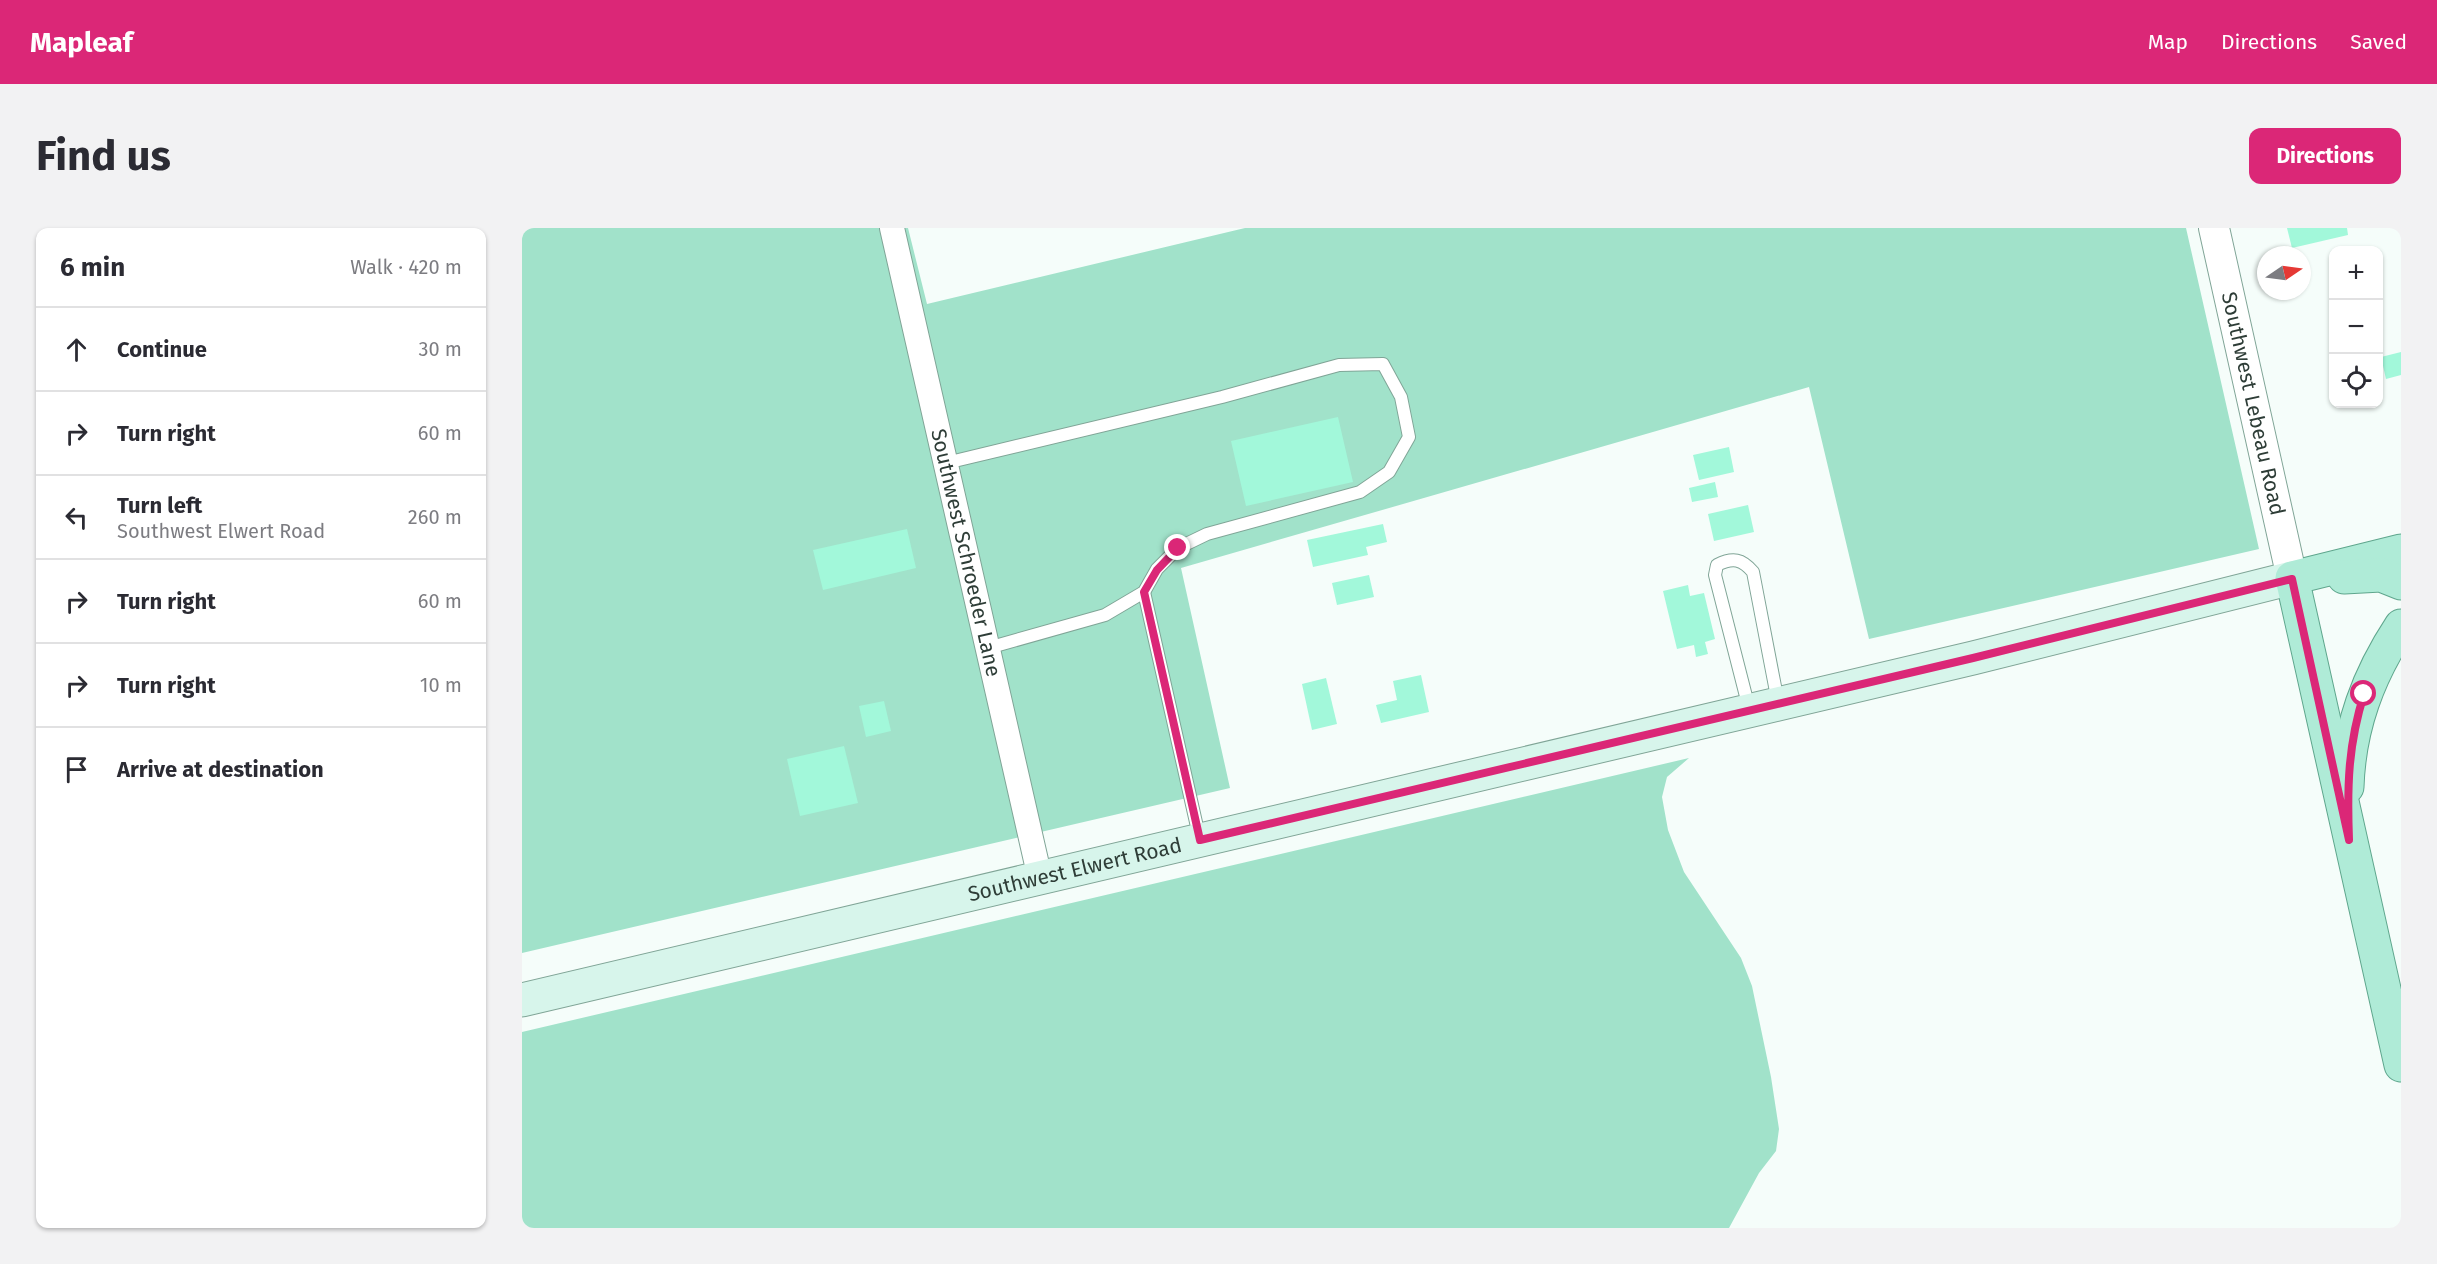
<!DOCTYPE html>
<html lang="en">
<head>
<meta charset="utf-8">
<style>
	:root { --surface:#fff; --page:#f2f2f3; --text:#2b2b33; --muted:#7c7c81; --line:#e1e1e2; --accent:#db2777 }
	body { margin:0; font-family:"Fira Sans",sans-serif; background:var(--page); color:var(--text) }
	.controls { position:absolute; right:18px; top:18px; display:grid; overflow:hidden; border-radius:12px; box-shadow:0 2px 4px #0004 }
	.controls button { width:54px; height:54px; display:grid; place-items:center; padding:0; border:0; border-bottom:2px solid var(--line); background:var(--surface); color:var(--text); font:30px sans-serif }
	.compass { position:absolute; left:1735px; top:18px; width:54px; height:54px; border-radius:50%; background:var(--surface); box-shadow:0 2px 4px #0004; rotate:77deg }
	.stop { position:absolute; width:18px; height:18px; margin:-14px; border:4px solid #db2777; border-radius:50%; background:#fff }
	.stop.end { background:#db2777; border-color:#fff; box-shadow:0 2px 6px #0008 }
	.list { margin:0; padding:0; list-style:none }
	h2 { display:flex; justify-content:space-between; align-items:center; height:78px; margin:0; padding:0 24px; font-size:26px }
	h2 small { font-size:20px; font-weight:400; color:var(--muted) }
	.list li { display:grid; grid-template-columns:39px 1fr auto; gap:18px; align-items:center; box-sizing:border-box; height:84px; padding:0 24px; border-top:2px solid var(--line) }
	.list b { display:block; font-size:22px; white-space:nowrap }
	.list p { margin:0; font-size:20px; white-space:nowrap; color:var(--muted) }
	.list em { font-size:20px; font-style:normal; color:var(--muted) }
	.icon { flex:none; width:33px; height:33px; fill:none; stroke:currentColor; stroke-width:2; stroke-linecap:round; stroke-linejoin:round }
	.map { position:relative; flex:none; width:1879px; height:1000px; overflow:hidden; border-radius:12px }
	header { display:flex; align-items:center; gap:36px; box-sizing:border-box; height:84px; padding:0 30px; background:var(--accent); color:#fff }
	header strong { font-size:28px }
	nav { display:flex; gap:33px; margin-inline-start:auto; font-size:21px }
	.intro { display:flex; align-items:center; justify-content:space-between; box-sizing:border-box; height:144px; padding:0 36px }
	h1 { margin:0; font-size:42px }
	.button { padding:15px 27px; border-radius:12px; background:var(--accent); color:#fff; font-size:21px; font-weight:700 }
	main { display:flex; gap:36px; padding:0 36px }
	aside { flex:1; background:var(--surface); border-radius:12px; box-shadow:0 2px 4px #0004 }
	.map>svg:first-child { display:block }
</style>
</head>
<body>
<header>
<strong>Mapleaf</strong>
<nav><a>Map</a><a>Directions</a><a>Saved</a></nav>
</header>
<div class="intro"><h1>Find us</h1><a class="button">Directions</a></div>
<main>
<aside>
<h2>6 min<small>Walk · 420 m</small></h2>
<ul class="list">
<li><svg class="icon" aria-label="ahead" viewBox="0 0 24 24"><path d="M12 20V5M6 11l6-6 6 6"/></svg><div><b>Continue</b></div><em>30 m</em></li>
<li><svg class="icon" aria-label="right" viewBox="0 0 24 24"><path d="M7 20v-9h11M14 6l5 5-5 5"/></svg><div><b>Turn right</b></div><em>60 m</em></li>
<li><svg class="icon" aria-label="left" viewBox="0 0 24 24"><path d="M17 20v-9H6M10 6l-5 5 5 5"/></svg><div><b>Turn left</b><p>Southwest Elwert Road</p></div><em>260 m</em></li>
<li><svg class="icon" aria-label="right" viewBox="0 0 24 24"><path d="M7 20v-9h11M14 6l5 5-5 5"/></svg><div><b>Turn right</b></div><em>60 m</em></li>
<li><svg class="icon" aria-label="right" viewBox="0 0 24 24"><path d="M7 20v-9h11M14 6l5 5-5 5"/></svg><div><b>Turn right</b></div><em>10 m</em></li>
<li><svg class="icon" aria-label="arrive" viewBox="0 0 24 24"><path d="M6 21V4h12l-3 4 3 4H6"/></svg><div><b>Arrive at destination</b></div></li>
</ul>
</aside>
<div class="map">
<svg width="1879" height="1000" viewBox="0 0 1879 1000">
	<rect width="100%" height="100%" fill="#f5fdfa"/>
	<g fill="#a1e2ca">
		<path d="M0,0H386L405,76L723,0H1664L1737,321L1347,411L1287,159L659,340L708,560L0,725Z"/>
		<path d="M1167,530L1145,549L1140,569L1146,602L1162,644L1219,730L1230,758L1249,849L1257,901L1254,923L1237,945L1207,1000H0V804Z"/>
	</g>
	<g fill="#a2f8da">
		<path d="M1765,0H1825L1826,7L1770,20Z"/>
		<path d="M1879,124V147L1864,151L1859,129Z"/>
		<path d="M816,189L831,254L724,278L709,213Z"/>
		<path d="M1207,219L1212,244L1177,252L1171,227Z"/>
		<path d="M1193,254L1196,269L1170,274L1167,260Z"/>
		<path d="M1226,277L1232,304L1192,313L1186,286Z"/>
		<path d="M861,296L865,314L844,319L846,327L791,339L785,312Z"/>
		<path d="M385,301L394,340L301,362L291,322Z"/>
		<path d="M847,347L852,369L815,377L810,355Z"/>
		<path d="M1166,357L1168,368L1182,365L1193,411L1183,414L1186,426L1174,429L1172,417L1155,421L1141,363Z"/>
		<path d="M899,447L907,484L859,495L854,477L875,472L871,453Z"/>
		<path d="M804,450L815,496L790,502L780,456Z"/>
		<path d="M362,473L369,503L344,509L337,478Z"/>
		<path d="M322,518L336,575L278,588L265,531Z"/>
	</g>
	<g fill="none" stroke-linecap="round" stroke-linejoin="round">
		<g stroke="#80a597" stroke-width="14">
			<g id="service">
				<path d="M424,235L700,169L817,137L861,136L879,169L887,209L867,244L838,264L685,306L656,320L635,341L622,364L583,387L466,420"/>
				<path d="M622,364L678,612"/>
				<path d="M1227,480L1193,347L1195,337C1211,329 1220,331 1231,344L1256,474"/>
			</g>
		</g>
		<g stroke="#80a597" stroke-width="26">
			<g id="minor">
				<path id="s1" d="M370,0L518,650"/>
			</g>
		</g>
		<g stroke="#80a597" stroke-width="32">
			<g id="tertiary">
				<path id="s2" d="M1692,0L1770,350"/>
			</g>
		</g>
		<g stroke="#80a597" stroke-width="35">
			<g id="secondary">
				<path id="s3" d="M0,772L1451,430L1770,350"/>
			</g>
		</g>
		<g stroke="#5fa68d" stroke-width="35">
			<g id="primary">
				<path d="M1879,323L1770,350L1879,837"/>
				<path d="M1822,349L1859,347L1879,355"/>
				<path d="M1825,559C1827,499 1846,448 1879,398"/>
			</g>
		</g>
		<use href="#service" stroke="#fff" stroke-width="12"/>
		<use href="#minor" stroke="#fff" stroke-width="24"/>
		<use href="#tertiary" stroke="#fff" stroke-width="30"/>
		<use href="#secondary" stroke="#d7f5eb" stroke-width="33"/>
		<use href="#primary" stroke="#afebd7" stroke-width="33"/>
	</g>
	<g fill="none" stroke-linecap="round" stroke-linejoin="round">
		<path stroke="#db2777" stroke-width="8" d="M656,320L635,342L622,364L678,612L1451,430L1770,351L1827,612C1825,559 1826,517 1842,466"/>
	</g>
	<g text-anchor="middle" dominant-baseline="central" stroke-width="6" stroke-linejoin="round" paint-order="stroke">
		<g font-size="21" fill="#2e3d37" stroke="#fff">
			<text stroke="none"><textPath href="#s2" startOffset="180">Southwest Lebeau Road</textPath></text>
			<text stroke="none"><textPath href="#s1" startOffset="333">Southwest Schroeder Lane</textPath></text>
			<text stroke="none"><textPath href="#s3" startOffset="568">Southwest Elwert Road</textPath></text>
		</g>
	</g>
</svg>
<div class="controls">
<button>+</button>
<button>−</button>
<button><svg class="icon" aria-label="locate" viewBox="0 0 24 24"><circle cx="12" cy="12" r="6"/><path d="M12 2v4M12 18v4M2 12h4M18 12h4"/></svg></button>
</div>
<svg class="compass" viewBox="-18 -18 36 36"><path d="M0-13l5 13h-10z" fill="#e53935"/><path d="M0 13l5-13h-10z" fill="#7c7c81"/></svg>
<div class="stop" style="left:1842px;top:466px"></div>
<div class="stop end" style="left:656px;top:320px"></div>
</div>
</main>
</body>
</html>
